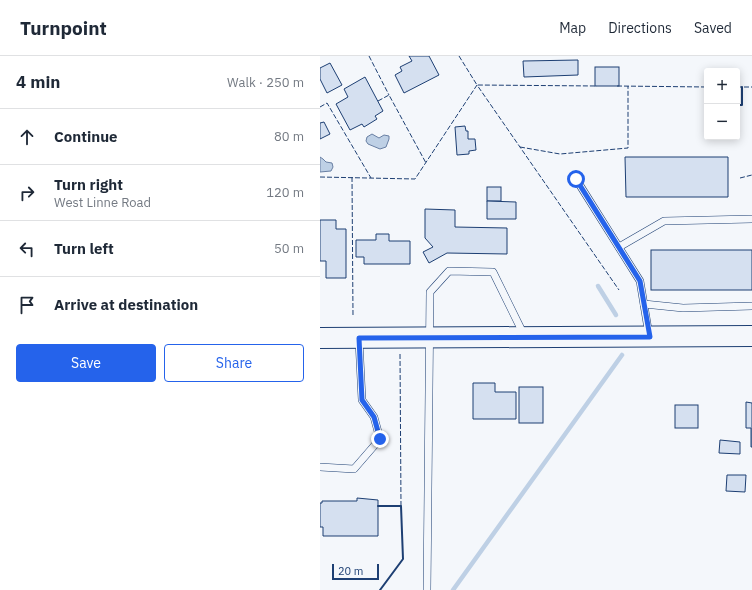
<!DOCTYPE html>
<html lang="en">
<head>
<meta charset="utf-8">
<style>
	:root { --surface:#fff; --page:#f2f2f3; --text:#1f2937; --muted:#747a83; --line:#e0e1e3; --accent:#2563eb }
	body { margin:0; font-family:"IBM Plex Sans",sans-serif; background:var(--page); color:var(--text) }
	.controls { position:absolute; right:12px; top:12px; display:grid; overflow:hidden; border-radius:4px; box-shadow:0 2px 10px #0003 }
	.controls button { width:36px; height:36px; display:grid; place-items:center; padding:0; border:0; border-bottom:1px solid var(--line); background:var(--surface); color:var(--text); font:20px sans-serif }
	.scale { position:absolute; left:12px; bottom:10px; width:47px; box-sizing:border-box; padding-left:4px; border:2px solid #1d3f73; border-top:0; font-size:11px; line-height:14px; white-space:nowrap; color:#1d3f73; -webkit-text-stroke:3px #f4f7fb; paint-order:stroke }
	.stop { position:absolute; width:12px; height:12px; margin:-9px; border:3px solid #2563eb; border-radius:50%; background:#fff }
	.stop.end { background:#2563eb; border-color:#fff; box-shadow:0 1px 4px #0008 }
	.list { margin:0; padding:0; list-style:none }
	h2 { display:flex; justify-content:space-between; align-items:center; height:52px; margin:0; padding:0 16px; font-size:17px }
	h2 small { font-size:13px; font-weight:400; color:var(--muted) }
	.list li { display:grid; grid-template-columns:26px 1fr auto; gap:12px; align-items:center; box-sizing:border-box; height:56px; padding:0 16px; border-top:1px solid var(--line) }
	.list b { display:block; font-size:15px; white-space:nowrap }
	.list p { margin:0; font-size:13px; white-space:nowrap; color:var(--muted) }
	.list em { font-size:13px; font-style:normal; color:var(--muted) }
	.actions { display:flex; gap:8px; padding:12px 16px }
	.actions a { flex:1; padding:9px 0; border:1px solid var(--accent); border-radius:4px; text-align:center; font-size:14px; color:var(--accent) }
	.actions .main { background:var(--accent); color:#fff }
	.icon { flex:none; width:22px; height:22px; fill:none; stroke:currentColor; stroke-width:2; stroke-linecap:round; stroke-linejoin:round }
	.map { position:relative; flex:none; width:432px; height:534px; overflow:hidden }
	header { display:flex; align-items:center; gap:24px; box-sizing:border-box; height:56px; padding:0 20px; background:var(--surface); border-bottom:1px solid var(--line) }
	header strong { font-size:19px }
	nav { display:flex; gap:22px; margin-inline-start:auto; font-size:14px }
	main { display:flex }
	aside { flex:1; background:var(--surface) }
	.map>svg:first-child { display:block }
</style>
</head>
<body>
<header>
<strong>Turnpoint</strong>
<nav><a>Map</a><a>Directions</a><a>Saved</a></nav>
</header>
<main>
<aside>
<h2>4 min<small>Walk · 250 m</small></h2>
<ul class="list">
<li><svg class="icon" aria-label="ahead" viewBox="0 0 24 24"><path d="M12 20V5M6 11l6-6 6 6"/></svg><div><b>Continue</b></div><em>80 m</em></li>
<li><svg class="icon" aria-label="right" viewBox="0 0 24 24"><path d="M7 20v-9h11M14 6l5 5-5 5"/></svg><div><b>Turn right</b><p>West Linne Road</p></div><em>120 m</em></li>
<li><svg class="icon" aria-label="left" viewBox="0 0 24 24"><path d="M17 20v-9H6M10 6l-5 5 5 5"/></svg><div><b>Turn left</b></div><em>50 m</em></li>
<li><svg class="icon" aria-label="arrive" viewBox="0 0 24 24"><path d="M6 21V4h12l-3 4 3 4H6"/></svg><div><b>Arrive at destination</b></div></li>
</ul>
<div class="actions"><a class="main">Save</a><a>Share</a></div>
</aside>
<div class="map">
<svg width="432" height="534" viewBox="0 0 432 534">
	<rect width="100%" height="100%" fill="#f4f7fb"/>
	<g fill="#bed0e5" stroke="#687fa3">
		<path d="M52,78L59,82L64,79L69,80V83L66,91L60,93L48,88L46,85L47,81Z"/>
		<path d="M0,101L3,103L6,106L12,107L13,111L11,115L0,116Z"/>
	</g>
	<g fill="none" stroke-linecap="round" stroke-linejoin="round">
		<g stroke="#bed0e5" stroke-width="4.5">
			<path d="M278,230L296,259"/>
			<path d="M133,534L302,299"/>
		</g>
	</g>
	<g fill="#d5e0f0" stroke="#1d3f73">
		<path d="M89,0H109L119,19L84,37L75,19L82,15L80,11L92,5Z"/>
		<path d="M258,4V19L204,21L203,5Z"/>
		<path d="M10,7L22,29L7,37L0,23V12Z"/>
		<rect x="275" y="11" width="24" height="19"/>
		<path d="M45,21L63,55L55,60L57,63L44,71L42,68L30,74L16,48L28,41L24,33Z"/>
		<path d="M4,66L10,78L0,83V67Z"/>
		<path d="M145,70L146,75H148V83H155L156,94L149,95V98L137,99L135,71Z"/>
		<path d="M305,101H408V141H306Z"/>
		<rect x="167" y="131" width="14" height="14"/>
		<path d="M167,145L196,146V163H167Z"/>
		<path d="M105,153L135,154V171L187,172V198L127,197L109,207L103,196L113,191L105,182Z"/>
		<path d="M0,164H16V173H26V222H6V205H0Z"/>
		<path d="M56,178H69V185H90V208H44V201H36V184H56Z"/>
		<rect x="331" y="194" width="101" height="40"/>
		<path d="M153,327H175V336H196V363H153Z"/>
		<rect x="199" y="331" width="24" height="36"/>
		<path d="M426,346L432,347V391H431V372H426Z"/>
		<rect x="355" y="349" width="23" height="23"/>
		<path d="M400,384L420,386V398L399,397Z"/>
		<path d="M407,419H426L425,436L406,435Z"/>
		<path d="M37,442L58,444V480H3V471H0V447H2V445H37Z"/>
	</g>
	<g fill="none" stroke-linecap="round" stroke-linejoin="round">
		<g stroke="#1d3f73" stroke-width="8">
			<g id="lane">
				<path d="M256,123L320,225L329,279"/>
				<path d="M299,191L344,165L432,163"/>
				<path d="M324,248L363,252L432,250"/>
				<path d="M0,411L34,413L60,383L54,361L42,344L39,284"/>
				<path d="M107,534L110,236L129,215L173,216L204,279"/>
			</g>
		</g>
		<g stroke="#1d3f73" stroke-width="22">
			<path id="secondary" d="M0,282L432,280"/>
		</g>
		<use href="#lane" stroke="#f4f7fb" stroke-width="7"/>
		<use href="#secondary" stroke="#f4f7fb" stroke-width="20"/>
		<g stroke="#1d3f73" stroke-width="1" stroke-dasharray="5 2" stroke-linecap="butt">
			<path d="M49,0L69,39"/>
			<path d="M139,0L157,29L277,30"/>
			<path d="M297,30L387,31"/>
			<path d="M417,31H432"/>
			<path d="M58,45L69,39L106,107"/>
			<path d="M0,51L7,47L51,122"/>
			<path d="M200,91L240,98L308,92V30"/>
			<path d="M0,121L95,123L157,29L299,234"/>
			<path d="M32,121L33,260"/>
			<path d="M420,122L432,119"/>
			<path d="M80,298L81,450"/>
		</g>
		<g stroke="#1d3f73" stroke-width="2">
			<path d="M417,49H422V31"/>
			<path d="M58,450H81L83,503L60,534"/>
		</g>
	</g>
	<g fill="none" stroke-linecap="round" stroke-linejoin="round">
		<path stroke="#2563eb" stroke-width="5" d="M60,383L54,361L42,344L39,282L330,281L320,225L256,123"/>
	</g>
</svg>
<div class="controls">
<button>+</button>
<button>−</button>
</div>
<div class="scale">20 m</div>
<div class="stop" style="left:256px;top:123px"></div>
<div class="stop end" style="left:60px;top:383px"></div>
</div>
</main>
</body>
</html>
